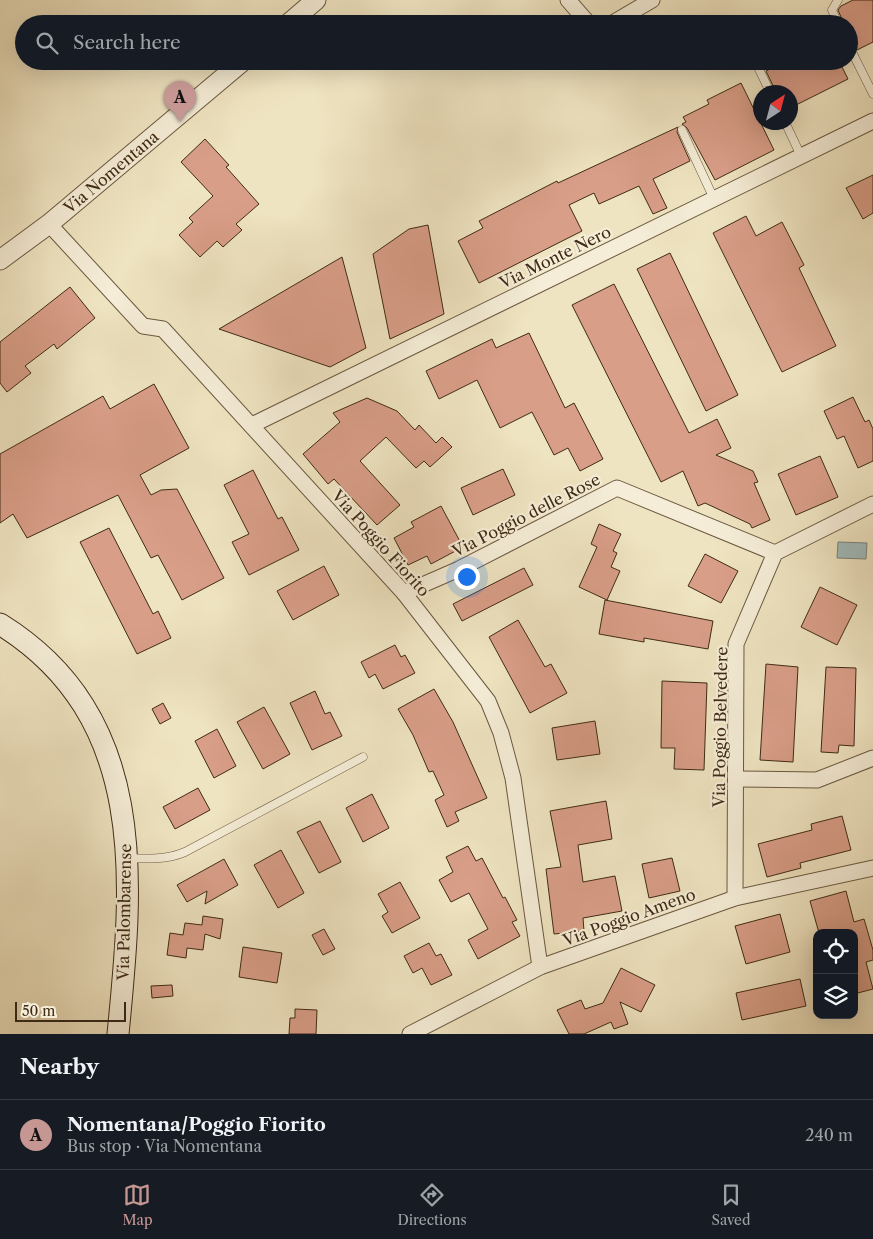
<!DOCTYPE html>
<html lang="en">
<head>
<meta charset="utf-8">
<style>
	:root { --surface:#171b24; --page:#20242c; --text:#f1f3f6; --muted:#9ea1a6; --line:#363941; --accent:#c59692 }
	body { margin:0; font-family:"Libre Caslon Text",serif; background:var(--page); color:var(--text) }
	.controls { position:absolute; right:15px; bottom:15px; display:grid; overflow:hidden; border-radius:10px; box-shadow:0 5px 20px #0002 }
	.controls button { width:45px; height:45px; display:grid; place-items:center; padding:0; border:0; border-bottom:1px solid var(--line); background:var(--surface); color:var(--text); font:25px sans-serif }
	.compass { position:absolute; left:753px; top:85px; width:45px; height:45px; border-radius:50%; background:var(--surface); box-shadow:0 5px 20px #0002; rotate:36deg }
	.scale { position:absolute; left:15px; bottom:12px; width:111px; box-sizing:border-box; padding-left:5px; border:2px solid #3f2b15; border-top:0; font-size:14px; line-height:18px; white-space:nowrap; color:#3f2b15; -webkit-text-stroke:4px #f5edd7; paint-order:stroke }
	.you { position:absolute; left:466px; top:576px; width:18px; height:18px; margin:-12px; border:4px solid #fff; border-radius:50%; background:#1a73e8; box-shadow:0 0 0 8px #1a73e833 }
	.badge { display:grid; place-items:center; width:32px; height:32px; border-radius:50%; background:var(--accent); color:#111; font-size:16px; font-weight:700 }
	.pin { position:absolute; translate:-50% -41px; filter:drop-shadow(0 1px 2px #0008) }
	.pin::after { content:''; position:absolute; top:26px; width:18px; height:15px; background:inherit; clip-path:polygon(0 0,100% 0,50% 100%) }
	.list { margin:0; padding:0; list-style:none }
	h2 { display:flex; justify-content:space-between; align-items:center; height:65px; margin:0; padding:0 20px; font-size:21px }
	h2 small { font-size:16px; font-weight:400; color:var(--muted) }
	.list li { display:grid; grid-template-columns:32px 1fr auto; gap:15px; align-items:center; box-sizing:border-box; height:70px; padding:0 20px; border-top:1px solid var(--line) }
	.list b { display:block; font-size:19px; white-space:nowrap }
	.list p { margin:0; font-size:16px; white-space:nowrap; color:var(--muted) }
	.list em { font-size:16px; font-style:normal; color:var(--muted) }
	.icon { flex:none; width:28px; height:28px; fill:none; stroke:currentColor; stroke-width:2; stroke-linecap:round; stroke-linejoin:round }
	.map { position:relative; flex:none; width:873px; height:1034px; overflow:hidden }
	.search { position:absolute; background:var(--surface); box-shadow:0 5px 20px #0002; left:15px; right:15px; top:15px; height:55px; display:flex; align-items:center; gap:12px; box-sizing:border-box; padding:0 18px; border-radius:28px; color:var(--muted); font-size:19px }
	.sheet { height:135px; background:var(--surface) }
	nav { display:flex; justify-content:space-around; align-items:center; box-sizing:border-box; height:70px; border-top:1px solid var(--line); background:var(--surface); font-size:14px; color:var(--muted) }
	nav a { display:grid; justify-items:center; gap:2px }
	nav .on { color:var(--accent) }
	.map>svg:first-child { display:block }
</style>
</head>
<body>
<div class="map">
<svg width="873" height="1034" viewBox="0 0 873 1034">
	<rect width="100%" height="100%" fill="#efe4c1"/>
	<filter id="stains"><feTurbulence type="fractalNoise" baseFrequency=".004" numOctaves="4"/><feColorMatrix values="0 0 0 0 .2 0 0 0 0 .09 0 0 0 0 .02 0 0 0 .5 -.17"/></filter>
	<radialGradient id="worn" r=".72"><stop offset=".6" stop-color="#630" stop-opacity="0"/><stop offset="1" stop-color="#630" stop-opacity=".3"/></radialGradient>
	<path fill="#9fbcbd" stroke="#79827a" d="M838,542L867,543L866,559L837,558Z"/>
	<g fill="#d99e88" stroke="#3f2b15">
		<path d="M853,0H873V42L857,50L849,37V24H844L838,10L841,6Z"/>
		<path d="M786,61H839L848,79L790,108V92H776L766,71Z"/>
		<path d="M741,83L774,150L715,180L687,128L682,124L686,122L683,117L709,104L707,100Z"/>
		<path d="M678,127L677,132L690,161L653,179L667,208L653,214L639,186L599,204L594,193L569,205L582,231L479,283L458,241L483,228L479,221L557,181L558,183Z"/>
		<path d="M205,139L229,165L226,167L259,204L236,224L242,230L223,247L217,241L200,257L179,235L193,222L189,218L213,196L181,162Z"/>
		<path d="M873,175V213L863,219L846,188Z"/>
		<path d="M746,216L756,236L782,222L804,265L799,268L836,346L782,372L713,233Z"/>
		<path d="M428,225L444,314L390,339L373,254L409,229Z"/>
		<path d="M670,253L738,395L706,411L637,269Z"/>
		<path d="M342,257L366,348L330,367L219,329Z"/>
		<path d="M614,284L689,433L717,419L731,448L716,455L753,471L758,482L754,483L770,520L752,528L750,524L705,503L698,506L683,471L661,482L572,305Z"/>
		<path d="M70,287L95,318L57,349L54,344L25,366L31,373L7,392L0,383V342Z"/>
		<path d="M529,333L565,408L574,403L603,459L580,471L568,448L554,455L532,412L500,428L477,380L439,399L426,371L492,339L496,348Z"/>
		<path d="M154,384L189,448L140,475L151,495L161,490L177,489L224,578L182,600L158,555L151,558L118,495L27,538L13,514L0,523V454L103,396L110,409Z"/>
		<path d="M853,397L865,422L869,420L873,429V461L858,468L844,436L837,439L824,411Z"/>
		<path d="M367,398L397,411L415,430L419,425L436,443L442,437L452,447L430,467L424,461L416,468L386,437L360,461L400,505L377,525L334,479L328,484L303,454L340,422L333,413Z"/>
		<path d="M820,456L838,497L796,515L778,474Z"/>
		<path d="M503,469L515,495L473,515L461,488Z"/>
		<path d="M253,470L278,519L282,517L299,550L249,575L232,542L249,534L224,485Z"/>
		<path d="M441,506L463,547L431,564L427,556L408,565L394,538L414,527L411,522Z"/>
		<path d="M599,524L621,534L613,551L617,553L611,567L620,571L607,600L579,587L597,547L591,544Z"/>
		<path d="M109,528L153,614L158,611L171,638L137,654L80,542Z"/>
		<path d="M705,554L738,571L721,603L688,586Z"/>
		<path d="M324,566L339,595L293,620L277,591Z"/>
		<path d="M524,568L533,585L462,621L453,604Z"/>
		<path d="M820,587L857,605L837,645L801,627Z"/>
		<path d="M605,600L713,621L708,649L644,638V642L599,634Z"/>
		<path d="M518,620L545,667L551,664L567,693L530,713L489,637Z"/>
		<path d="M395,645L401,657L405,655L415,673L383,689L375,674L369,678L361,662Z"/>
		<path d="M766,664L798,667L793,762L760,760Z"/>
		<path d="M826,667L856,668L854,746L839,745L838,753L821,752Z"/>
		<path d="M662,681L707,683L704,770L674,769L675,748H661Z"/>
		<path d="M434,689L453,722L487,798L455,812L459,821L447,827L435,800L444,795L433,771L429,772L413,735L398,709Z"/>
		<path d="M315,691L325,714L330,712L342,736L312,750L290,703Z"/>
		<path d="M163,703L171,718L160,724L152,709Z"/>
		<path d="M264,707L290,754L263,769L237,722Z"/>
		<path d="M595,721L600,754L557,760L552,728Z"/>
		<path d="M217,729L236,766L214,778L195,741Z"/>
		<path d="M198,788L210,810L175,829L163,807Z"/>
		<path d="M372,794L389,828L363,842L346,808Z"/>
		<path d="M606,801L612,839L578,845L583,882L615,876L622,911L583,918L584,931L554,934L546,869L561,867L550,811Z"/>
		<path d="M842,816L851,850L800,863L801,868L767,877L758,844L812,830L811,824Z"/>
		<path d="M320,821L341,862L319,873L297,832Z"/>
		<path d="M468,846L476,861L482,858L503,898L505,897L517,920L512,922L520,936L478,959L468,940L488,929L469,893L451,902L439,880L453,872L446,857Z"/>
		<path d="M281,850L304,893L278,908L254,865Z"/>
		<path d="M672,858L680,891L649,898L642,864Z"/>
		<path d="M224,859L238,885L205,904L207,891L187,902L177,885Z"/>
		<path d="M400,882L420,918L392,933L382,916L388,912L378,894Z"/>
		<path d="M846,891L854,922L864,919L873,950V960L866,962L873,989L854,994V933H830L829,930L819,933L810,901Z"/>
		<path d="M780,914L790,952L746,964L735,926Z"/>
		<path d="M203,916L223,919L220,939L205,934L203,950L187,948L186,958L167,955L170,933L183,935L185,923L202,925Z"/>
		<path d="M324,929L335,949L323,955L312,935Z"/>
		<path d="M429,943L436,956L441,954L452,975L431,985L422,968L413,973L404,956Z"/>
		<path d="M243,947L282,953L277,983L239,977Z"/>
		<path d="M621,968L655,985L641,1012L620,1002L628,1024L614,1029L611,1022L584,1034H569L557,1010L581,1000L585,1009L603,1003Z"/>
		<path d="M800,979L806,1006L742,1020L736,993Z"/>
		<path d="M172,985L173,996L152,998L151,986Z"/>
		<path d="M295,1009L317,1010L316,1034H289L290,1018H295Z"/>
	</g>
	<g fill="none" stroke-linecap="round" stroke-linejoin="round">
		<g stroke="#6b5940" stroke-width="9">
			<g id="service">
				<path d="M838,0L832,10L838,24"/>
				<path d="M849,46L873,94"/>
				<path d="M759,61L756,63L770,92"/>
				<path d="M785,122L801,156"/>
				<path d="M682,130L714,199"/>
				<path d="M128,858C148,859 166,860 185,852L363,757"/>
			</g>
		</g>
		<g stroke="#6b5940" stroke-width="17">
			<g id="minor">
				<path d="M568,0L589,24"/>
				<path d="M611,24L652,0"/>
				<path d="M49,224L143,326L163,329L404,593L488,701L501,733L513,778L540,967"/>
				<path d="M252,425L873,121"/>
				<path d="M404,593L459,569L617,488L775,553"/>
				<path d="M736,779L817,780L873,758"/>
				<path d="M735,898L736,644L775,553L873,504"/>
				<path d="M410,1034L540,967L735,898L873,868"/>
			</g>
		</g>
		<g stroke="#6b5940" stroke-width="21">
			<g id="tertiary">
				<path d="M288,24L316,0"/>
				<path d="M0,260L49,224L243,61"/>
			</g>
		</g>
		<g stroke="#3f2b15" stroke-width="23">
			<path id="secondary" d="M0,624C150,717 133,882 118,1034"/>
		</g>
		<use href="#service" stroke="#f5edd7" stroke-width="8"/>
		<use href="#minor" stroke="#f5edd7" stroke-width="15"/>
		<use href="#tertiary" stroke="#f5edd7" stroke-width="19"/>
		<use href="#secondary" stroke="#f5edd7" stroke-width="21"/>
	</g>
	<g text-anchor="middle" dominant-baseline="central" stroke-width="4.5" stroke-linejoin="round" paint-order="stroke">
		<g font-size="16" fill="#3f2b15" stroke="#f5edd7">
			<text transform="translate(111 172) rotate(-40)">Via Nomentana</text>
			<text transform="translate(555 257) rotate(-26)">Via Monte Nero</text>
			<text transform="translate(526 515) rotate(-27)">Via Poggio delle Rose</text>
			<text transform="translate(381 543) rotate(48)">Via Poggio Fiorito</text>
			<text transform="translate(720 727) rotate(-89)">Via Poggio Belvedere</text>
			<text transform="translate(124 912) rotate(-89)">Via Palombarense</text>
			<text transform="translate(629 917) rotate(-20)">Via Poggio Ameno</text>
		</g>
	</g>
	<rect width="100%" height="100%" filter="url(#stains)"/>
	<rect width="100%" height="100%" fill="url(#worn)"/>
</svg>
<div class="controls">
<button><svg class="icon" aria-label="locate" viewBox="0 0 24 24"><circle cx="12" cy="12" r="6"/><path d="M12 2v4M12 18v4M2 12h4M18 12h4"/></svg></button>
<button><svg class="icon" aria-label="layers" viewBox="0 0 24 24"><path d="M12 4l9 5-9 5-9-5zM3 14l9 5 9-5"/></svg></button>
</div>
<svg class="compass" viewBox="-18 -18 36 36"><path d="M0-13l5 13h-10z" fill="#e53935"/><path d="M0 13l5-13h-10z" fill="#9ea1a6"/></svg>
<div class="scale">50 m</div>
<div class="you"></div>
<div class="pin badge" style="left:180px;top:122px">A</div>
<div class="search"><svg class="icon" aria-label="search" viewBox="0 0 24 24"><circle cx="10" cy="10" r="6"/><path d="M15 15l6 6"/></svg>Search here</div>
</div>
<section class="sheet">
<h2>Nearby<small></small></h2>
<ul class="list">
<li><span class="badge">A</span><div><b>Nomentana/Poggio Fiorito</b><p>Bus stop · Via Nomentana</p></div><em>240 m</em></li>
</ul>
</section>
<nav>
<a class="on"><svg class="icon" aria-label="map" viewBox="0 0 24 24"><path d="M3 6l6-2 6 2 6-2v14l-6 2-6-2-6 2zM9 4v14M15 6v14"/></svg>Map</a>
<a><svg class="icon" aria-label="directions" viewBox="0 0 24 24"><path d="M12 3l9 9-9 9-9-9zM9 14v-3h6M13 9l2 2-2 2"/></svg>Directions</a>
<a><svg class="icon" aria-label="saved" viewBox="0 0 24 24"><path d="M7 4h10v16l-5-4-5 4z"/></svg>Saved</a>
</nav>
</body>
</html>
